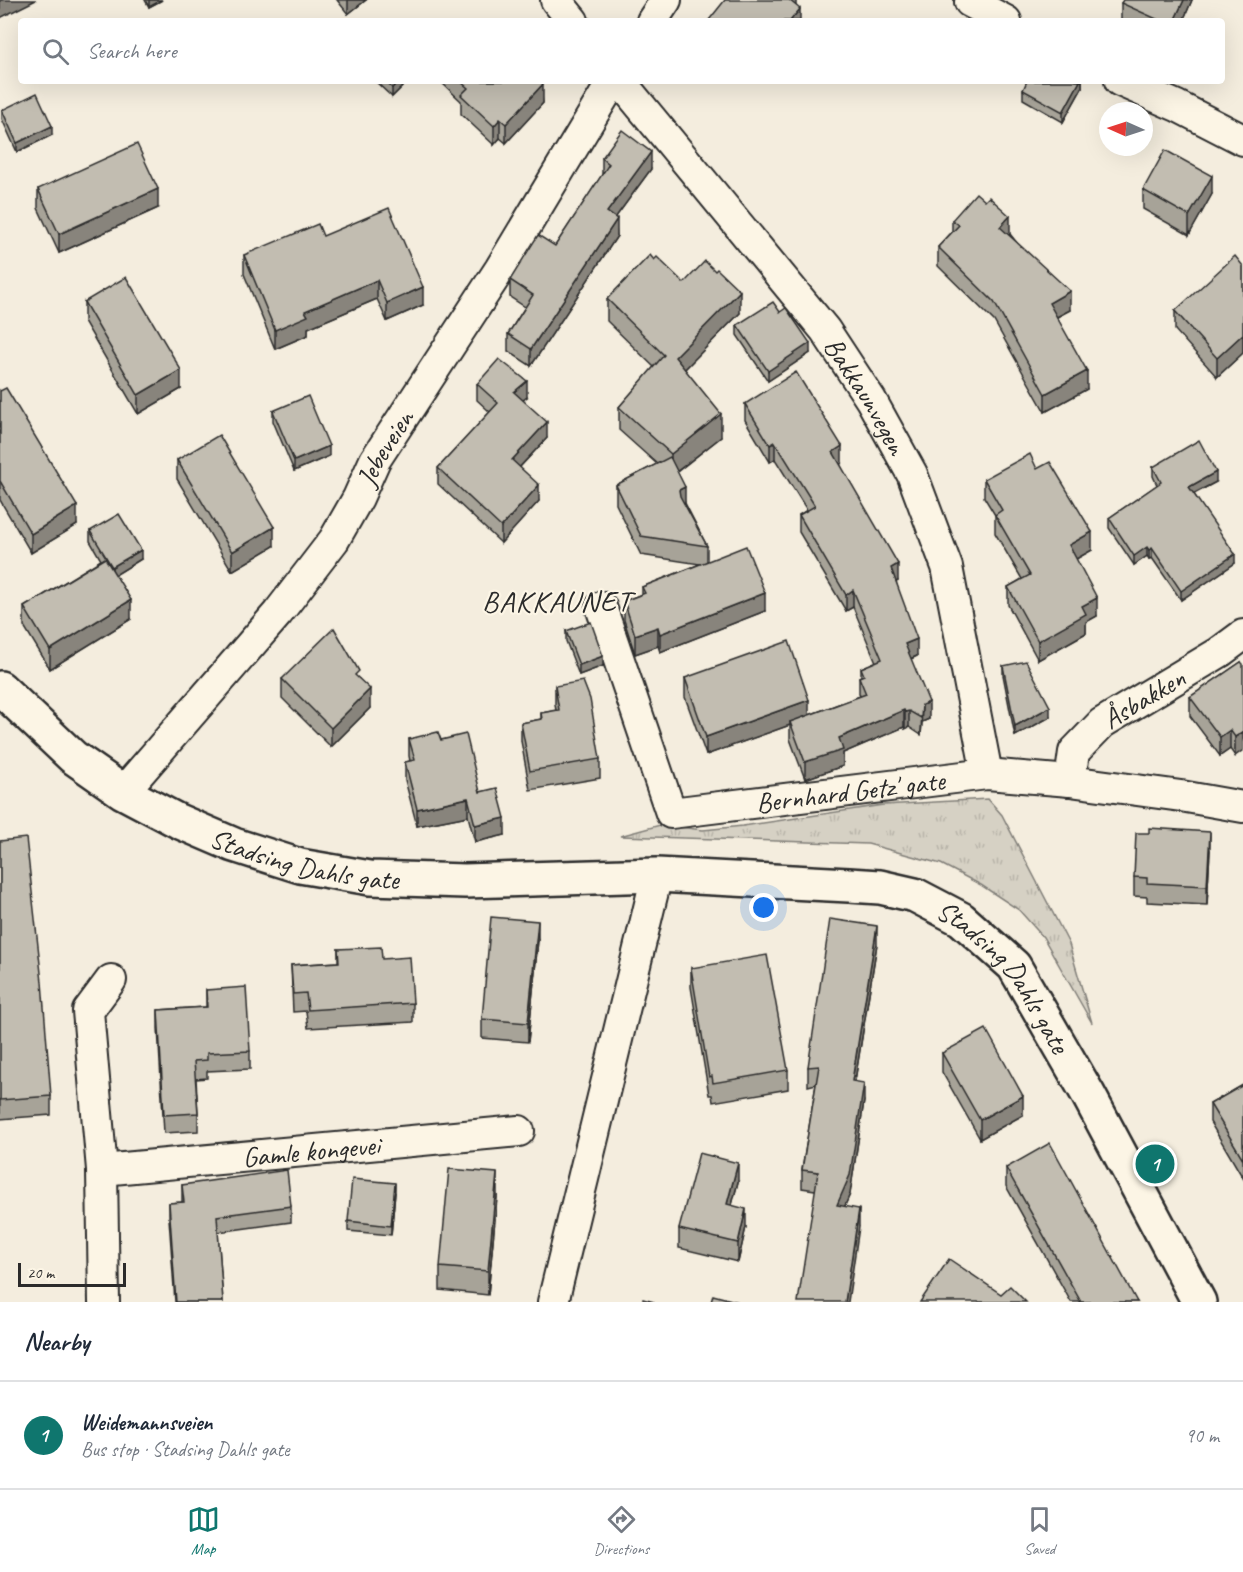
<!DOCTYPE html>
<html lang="en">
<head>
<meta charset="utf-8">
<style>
	:root { --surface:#fff; --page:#f6f6f7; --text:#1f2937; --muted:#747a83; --line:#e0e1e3; --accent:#0f766e }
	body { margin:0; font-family:Caveat,sans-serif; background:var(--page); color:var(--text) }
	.compass { position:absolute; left:1099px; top:102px; width:54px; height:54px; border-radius:50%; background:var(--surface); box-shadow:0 6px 24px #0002; rotate:273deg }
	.scale { position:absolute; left:18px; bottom:15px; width:108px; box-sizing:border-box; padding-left:6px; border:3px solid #2b2b2b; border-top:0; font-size:16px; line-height:21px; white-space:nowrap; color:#2b2b2b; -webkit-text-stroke:4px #fcf5e5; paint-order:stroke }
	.you { position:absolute; left:764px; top:908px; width:21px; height:21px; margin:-15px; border:4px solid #fff; border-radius:50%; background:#1a73e8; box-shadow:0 0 0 9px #1a73e833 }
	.badge { display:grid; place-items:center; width:39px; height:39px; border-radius:50%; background:var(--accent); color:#fff; font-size:20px; font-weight:700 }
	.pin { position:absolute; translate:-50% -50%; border:3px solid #fff; box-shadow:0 2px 6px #0006 }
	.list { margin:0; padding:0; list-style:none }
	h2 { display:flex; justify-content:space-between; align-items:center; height:78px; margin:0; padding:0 24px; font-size:26px }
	h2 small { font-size:20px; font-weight:400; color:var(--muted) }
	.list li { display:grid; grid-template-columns:39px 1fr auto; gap:18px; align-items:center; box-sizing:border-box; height:108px; padding:0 24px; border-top:2px solid var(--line) }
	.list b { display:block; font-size:22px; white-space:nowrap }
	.list p { margin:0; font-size:20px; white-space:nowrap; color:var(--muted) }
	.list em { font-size:20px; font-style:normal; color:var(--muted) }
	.icon { flex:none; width:33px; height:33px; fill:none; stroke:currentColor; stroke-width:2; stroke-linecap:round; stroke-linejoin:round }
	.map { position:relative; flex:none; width:1243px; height:1302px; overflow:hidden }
	.search { position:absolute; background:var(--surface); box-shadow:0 6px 24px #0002; left:18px; right:18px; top:18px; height:66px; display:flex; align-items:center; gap:15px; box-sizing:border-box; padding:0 21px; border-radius:6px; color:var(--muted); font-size:22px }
	.sheet { height:186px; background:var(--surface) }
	nav { display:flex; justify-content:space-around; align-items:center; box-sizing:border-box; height:84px; border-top:2px solid var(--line); background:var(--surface); font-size:16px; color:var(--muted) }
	nav a { display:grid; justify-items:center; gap:3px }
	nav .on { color:var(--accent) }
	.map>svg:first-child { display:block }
</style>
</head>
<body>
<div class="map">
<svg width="1243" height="1302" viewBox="0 0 1243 1302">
	<defs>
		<pattern id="grass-tufts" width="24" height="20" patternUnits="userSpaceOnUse" patternTransform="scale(1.5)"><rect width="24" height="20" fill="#d6d1c4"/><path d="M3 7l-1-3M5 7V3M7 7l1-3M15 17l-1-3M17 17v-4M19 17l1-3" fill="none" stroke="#b8b4a9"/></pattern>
	</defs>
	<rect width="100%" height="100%" fill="#f4edde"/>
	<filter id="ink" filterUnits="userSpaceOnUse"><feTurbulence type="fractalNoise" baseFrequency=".0167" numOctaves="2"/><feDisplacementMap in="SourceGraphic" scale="12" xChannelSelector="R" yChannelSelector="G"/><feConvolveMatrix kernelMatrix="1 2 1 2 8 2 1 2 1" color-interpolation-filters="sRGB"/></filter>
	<g filter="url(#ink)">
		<path fill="url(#grass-tufts)" stroke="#807e78" stroke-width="1.5" d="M988,799L1002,815L1069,944L1092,1023L1043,937L1019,910L981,885L941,864L868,844L620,836L671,822L679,827L703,830L743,826L883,805Z"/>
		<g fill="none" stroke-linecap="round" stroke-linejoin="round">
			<g stroke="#2b2b2b" stroke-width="34">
				<g id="minor">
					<path d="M556,0L573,21"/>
					<path d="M970,2L1006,21"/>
					<path d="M652,21L666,0"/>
					<path id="s1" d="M620,81L825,330L871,400L912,474L947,567L987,774"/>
					<path d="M1120,81L1177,106L1243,140"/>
					<path id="s2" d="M601,607L671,813L987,774L1070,781L1181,796L1243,807"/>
					<path id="s3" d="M1070,781L1074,752L1102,723L1220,652L1243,635"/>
					<path id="s4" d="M123,792L278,613L334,540L358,498L375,460L500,269L613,81"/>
					<path id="s5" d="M102,1170L519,1131"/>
					<path d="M104,1302L102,1170L88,1011L111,980"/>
					<path d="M553,1302L657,875"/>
				</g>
			</g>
			<g stroke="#2b2b2b" stroke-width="38">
				<g id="secondary">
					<path id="s6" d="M0,688L73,757L123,792L178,821L234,845L300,866L370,878L465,881L657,875L849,885L880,887L915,895L961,919L1014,966L1088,1094L1199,1302"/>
				</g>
			</g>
			<use href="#minor" stroke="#fcf5e5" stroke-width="30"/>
			<use href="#secondary" stroke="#fcf5e5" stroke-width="33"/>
		</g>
		<g fill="#a7a398" stroke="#2b2b2b" stroke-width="1.5">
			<path d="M145,0H162L149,7Z"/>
			<path d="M337,0H366L348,14Z"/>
			<path d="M1192,0L1183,21H1121V3Z"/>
			<path d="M375,81H408L392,97Z"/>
			<path d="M440,81H540L543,103L506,143L500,138L494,145L461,114V101Z"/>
			<path d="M1082,81V88L1063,122L1023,99V90Z"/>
			<path d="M2,110L52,135L17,152L2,119Z"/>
			<path d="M602,158L651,169L615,218L617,236L531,366L508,351V334L525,307L510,297V280L555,246L602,175Z"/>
			<path d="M38,189L158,208L59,253L38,208Z"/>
			<path d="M1143,190L1212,194L1189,235L1143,209Z"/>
			<path d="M952,220L1010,234L1070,310L1057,317L1087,389L1045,412L994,321L938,266V247L952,232Z"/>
			<path d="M323,236L423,305L387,321L377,299L308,328V335L275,349L244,274V255Z"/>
			<path d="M654,260L684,283L740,313L685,369L721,437L677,472L685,503L707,546V561L765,611L660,652L658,646L635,654L624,620V601L642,594V587L700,564L641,555L616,504V485L657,464L619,430V407L654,367L607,321V299Z"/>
			<path d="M1243,266V353L1217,377L1175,330V311Z"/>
			<path d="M84,302L181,389L138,414L84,321Z"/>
			<path d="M780,312L810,353L768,381L737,335V325Z"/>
			<path d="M477,384L527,397L523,400L547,438L520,467L539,501L501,543L438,484V468L490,412L477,400Z"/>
			<path d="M0,391L77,525L31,553L0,500Z"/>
			<path d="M745,404L842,463L840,464L898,581L896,582L917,656L911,659L929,719L922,722L921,735L909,727L905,729L904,727L843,753V766L805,779L790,739V725L706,755L685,697V678L809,715L860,696L859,693V677L861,676V668L876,662L853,607L846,611L799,532V515L807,510L775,459L770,462L745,420Z"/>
			<path d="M273,411L329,456L294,471L273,421Z"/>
			<path d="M177,460L274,546L232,571L177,479Z"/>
			<path d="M1153,467L1216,482L1194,494L1235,563L1181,600L1152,558L1149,559L1147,556L1134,565L1109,528V518L1157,485L1153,476Z"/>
			<path d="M1037,469L1092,550L1076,559L1097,616L1086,622V633L1038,660L1008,605V587L1022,579L995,533V515L984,497V479Z"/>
			<path d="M90,531L141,559L115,575L131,619L50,669L24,626V607L101,560L90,541Z"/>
			<path d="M566,631L603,666L579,675L566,641Z"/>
			<path d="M1241,662L1235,756L1230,749L1220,756L1190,716V697Z"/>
			<path d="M1003,666L1050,717L1015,736L1003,675Z"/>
			<path d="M282,679H359L370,708L331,747L282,698Z"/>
			<path d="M555,686L600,759V778L530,790L521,741V723L541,719V713L556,710L555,705Z"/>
			<path d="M409,739L441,740L480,792L505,835L475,842L468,816L417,826L405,780V762L410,761L409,756Z"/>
			<path d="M0,841L51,1096V1115L0,1119Z"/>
			<path d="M1210,850L1207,905L1147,902V897L1134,896V877Z"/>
			<path d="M538,940L528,1042L482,1038V1019Z"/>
			<path d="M877,944L855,1081L864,1101L850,1194L844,1207L859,1227L815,1190L802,1188V1170L816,1084L808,1086V1067Z"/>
			<path d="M338,949L382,959L413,1003V1022L308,1028L306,1011L293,1012L291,965L338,962Z"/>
			<path d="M691,968L788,1070V1089L713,1102L712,1095H709L691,987Z"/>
			<path d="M206,990L250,1051V1069L207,1071V1078L196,1079L198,1113V1131L164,1133L158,1028V1010L206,1007Z"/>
			<path d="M942,1053L1023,1115L980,1139L942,1072Z"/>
			<path d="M1243,1085V1178L1210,1122V1104Z"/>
			<path d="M1006,1168L1137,1302H1071L1006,1186Z"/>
			<path d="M738,1182L732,1205L746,1227L738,1262L679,1248V1229Z"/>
			<path d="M182,1185L291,1206V1222L218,1232L223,1302H175L169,1219V1203L182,1202Z"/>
			<path d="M395,1193L391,1235L348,1231V1221Z"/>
			<path d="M497,1197L488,1295L440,1290V1267Z"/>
		</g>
		<g fill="#88847c" stroke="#2b2b2b" stroke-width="1.5">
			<path d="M0,0H36L0,18Z"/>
			<path d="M149,0H162L149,7Z"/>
			<path d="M348,0H366L348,14Z"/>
			<path d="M787,0H796V7Z"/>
			<path d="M1184,0H1192L1183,21H1174Z"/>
			<path d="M800,9V21H790Z"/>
			<path d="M399,81H408L392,97V88Z"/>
			<path d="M1080,81H1082V88L1063,122V112Z"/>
			<path d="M543,84V103L506,143V124Z"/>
			<path d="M500,119V138L494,145V126Z"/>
			<path d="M52,126V135L17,152V143Z"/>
			<path d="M651,152V169L607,229V212Z"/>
			<path d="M1212,176V194L1189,235V216Z"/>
			<path d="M158,189V208L59,253V234Z"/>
			<path d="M1010,216V234L1000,245V227Z"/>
			<path d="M617,219V236L531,366V349Z"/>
			<path d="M377,280V299L308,328V335L275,349V330L305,311Z"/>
			<path d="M423,287V305L387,321V303Z"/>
			<path d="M740,291V313L675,379V357Z"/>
			<path d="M1070,291V310L1049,321V303Z"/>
			<path d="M1243,334V353L1217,377V358Z"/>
			<path d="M810,343V353L768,381V371Z"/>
			<path d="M181,370V389L138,414V395Z"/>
			<path d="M1087,371V389L1045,412V394Z"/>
			<path d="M527,381V397L514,407V392Z"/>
			<path d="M721,414V437L671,476V454Z"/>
			<path d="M547,422V438L512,475V460Z"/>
			<path d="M775,442V459L770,462V445Z"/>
			<path d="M329,446V456L294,471V461Z"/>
			<path d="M842,446V463L833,469V452Z"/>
			<path d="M1216,472V482L1189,496V487Z"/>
			<path d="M539,485V501L501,543V527Z"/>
			<path d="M685,487V506L679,509V490Z"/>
			<path d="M77,506V525L31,553V534Z"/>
			<path d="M274,527V546L232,571V552Z"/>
			<path d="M1092,532V550L1069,563V545Z"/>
			<path d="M1147,547V556L1134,565V556Z"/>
			<path d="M1152,548V558L1149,559V550Z"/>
			<path d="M141,550V559L112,577V567Z"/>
			<path d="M1235,554V563L1181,600V591Z"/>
			<path d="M898,564V581L891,585V568Z"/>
			<path d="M853,590V607L846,611V595Z"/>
			<path d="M765,593V611L660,652V634Z"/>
			<path d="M1097,598V616L1086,622V633L1038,660V641L1082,606Z"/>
			<path d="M131,600V619L50,669V650Z"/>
			<path d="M658,627V646L635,654V635Z"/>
			<path d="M917,639V656L905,661V644Z"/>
			<path d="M603,656V666L579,675V665Z"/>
			<path d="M370,689V708L331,747V728Z"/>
			<path d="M809,700V719L790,722V725L706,755V737Z"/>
			<path d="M929,702V719L922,722L921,735L922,705Z"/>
			<path d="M1050,707V717L1015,736V726Z"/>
			<path d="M904,710V727L843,753V766L805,779V762L839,738Z"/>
			<path d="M909,711V727L905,729V712Z"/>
			<path d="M1230,730V749L1220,756V737Z"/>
			<path d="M1243,732V750L1235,756V737Z"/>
			<path d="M468,798V816L417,826V809Z"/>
			<path d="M505,818V835L475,842V825Z"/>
			<path d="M1210,832V850L1207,905V886Z"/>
			<path d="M538,921V940L528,1042V1023Z"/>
			<path d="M877,926V944L852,1099V1081Z"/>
			<path d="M864,1083V1101L850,1194L837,1224V1205Z"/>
			<path d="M1023,1096V1115L980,1139V1120Z"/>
			<path d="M738,1163V1182L727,1223V1204Z"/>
			<path d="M497,1173V1197L488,1295V1271Z"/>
			<path d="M395,1183V1193L391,1235V1226Z"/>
			<path d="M746,1209V1227L738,1262V1243Z"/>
			<path d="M859,1209V1227L848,1302H845Z"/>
		</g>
		<g fill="#c2bdb1" stroke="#2b2b2b" stroke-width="1.5">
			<path d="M725,0H789L800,9L790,21H711L709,20Z"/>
			<path d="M1123,0H1184L1174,21H1161L1121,3Z"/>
			<path d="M385,81H399L392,88Z"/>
			<path d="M460,81H540L543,84L506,124L500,119L494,126L461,95L468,88Z"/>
			<path d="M1027,81H1080L1063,112L1023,90Z"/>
			<path d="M37,93L52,126L17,143L2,110Z"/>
			<path d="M622,130L651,152L607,212L617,219L531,349L508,334L533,295L510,280L538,235L555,246L609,164L602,158Z"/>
			<path d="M137,144L158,189L59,234L38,189Z"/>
			<path d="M1165,150L1212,176L1189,216L1143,190Z"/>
			<path d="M976,193L985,201L989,197L1010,216L1000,227L1070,291L1049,303L1087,371L1045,394L994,302L938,247L959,225L952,220Z"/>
			<path d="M389,208L423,287L387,303L377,280L305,311L308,316L275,330L244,255L318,224L323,236Z"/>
			<path d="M650,255L654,260L657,257L684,283L705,261L715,271L717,269L740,291L675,357L721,414L671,454L619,407L664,355L607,299Z"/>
			<path d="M1235,256L1243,266V334L1217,358L1175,311Z"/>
			<path d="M126,277L181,370L138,395L84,302Z"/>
			<path d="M773,302L780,312L786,308L810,343L768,371L737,325Z"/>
			<path d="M499,359L527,381L514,392L547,422L512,460L539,485L501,527L438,468L498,403L477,384Z"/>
			<path d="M796,372L842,446L833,452L898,564L891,568L917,639L905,644L929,702L922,705L921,718L909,711L905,712L904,710L839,738L843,750L805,762L790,722L866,694L859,677L864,675L861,668L882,659L853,590L846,595L799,515L815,506L775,442L770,445L745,404Z"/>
			<path d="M6,388L77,506L31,534L0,481V391Z"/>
			<path d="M308,396L329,446L294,461L273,411Z"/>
			<path d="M219,435L274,527L232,552L177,460Z"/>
			<path d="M1199,440L1216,472L1189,487L1235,554L1181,591L1152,548L1149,550L1147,547L1134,556L1109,518L1161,482L1153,467Z"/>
			<path d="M1030,454L1037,469L1050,462L1092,532L1069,545L1097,598L1082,606L1086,614L1038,641L1008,587L1030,575L995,515L1002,510L984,479Z"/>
			<path d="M670,457L685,487L679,490L680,496L707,546L641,536L616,485Z"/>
			<path d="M119,514L141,550L112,567L90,531Z"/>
			<path d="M746,546L765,593L660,634L658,627L635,635L624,601L645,593L642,587Z"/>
			<path d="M105,558L131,600L50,650L24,607Z"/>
			<path d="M591,622L603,656L579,665L566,631Z"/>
			<path d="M334,628L359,671L355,675L370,689L331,728L282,679Z"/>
			<path d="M789,641L809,700L706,737L685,678Z"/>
			<path d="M1026,661L1050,707L1015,726L1003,666Z"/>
			<path d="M1241,662L1243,664V732L1235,737L1230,730L1220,737L1190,697Z"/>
			<path d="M583,681L590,699L600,759L530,771L521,723L542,719L541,713L559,710L555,686Z"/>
			<path d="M438,732L441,740L466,734L480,792L497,788L505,818L475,825L468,798L417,809L405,762L415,760L409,739Z"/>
			<path d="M1149,828L1210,832L1207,886L1147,883V878L1134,877L1136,833H1149Z"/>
			<path d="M26,838L42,982L51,1096L0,1100V841Z"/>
			<path d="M491,917L538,921L528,1023L482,1019Z"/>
			<path d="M830,919L877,926L852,1081L864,1083L850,1175L837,1205L859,1209L845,1302H798L818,1172L802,1170L819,1066L808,1067Z"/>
			<path d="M381,947L382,959L410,957L413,1003L308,1010L306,993L293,994L291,965L339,962L338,949Z"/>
			<path d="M767,955L788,1070L713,1083L712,1076L709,1077L691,968Z"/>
			<path d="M246,987L250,1051L207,1053V1060L194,1061L198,1113L164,1115L158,1010L207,1007L206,990Z"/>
			<path d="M986,1029L1023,1096L980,1120L942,1053Z"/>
			<path d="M1243,1085V1159L1210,1104Z"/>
			<path d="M1050,1143L1137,1302H1081L1006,1168Z"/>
			<path d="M699,1153L738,1163L727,1204L746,1209L738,1243L679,1229Z"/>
			<path d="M449,1169L497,1173L488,1271L440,1267Z"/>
			<path d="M287,1170L291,1206L217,1216L223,1302H176L169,1203L184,1202L182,1185Z"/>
			<path d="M352,1179L395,1183L391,1226L348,1221Z"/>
			<path d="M949,1259L1001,1294L1010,1286L1026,1302H920Z"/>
			<path d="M713,1295L739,1302H711Z"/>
			<path d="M643,1299L654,1302H642Z"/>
		</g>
	</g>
	<g text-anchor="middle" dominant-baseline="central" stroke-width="4.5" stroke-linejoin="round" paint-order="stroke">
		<g font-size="28" fill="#2b2b2b" stroke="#fcf5e5">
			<text stroke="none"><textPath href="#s1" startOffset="400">Bakkaunvegen</textPath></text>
			<text stroke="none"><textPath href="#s4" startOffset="434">Jebeveien</textPath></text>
			<text stroke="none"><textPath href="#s3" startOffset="118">Åsbakken</textPath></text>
			<text stroke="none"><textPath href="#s2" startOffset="398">Bernhard Getz' gate</textPath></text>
			<text stroke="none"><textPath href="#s6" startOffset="357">Stadsing Dahls gate</textPath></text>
			<text stroke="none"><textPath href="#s6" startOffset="1095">Stadsing Dahls gate</textPath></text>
			<text stroke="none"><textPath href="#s5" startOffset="210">Gamle kongevei</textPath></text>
		</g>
		<g font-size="30" letter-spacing="1.5" fill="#2b2b2b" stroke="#fcf5e5">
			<text x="557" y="601">BAKKAUNET</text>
		</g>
	</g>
</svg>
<svg class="compass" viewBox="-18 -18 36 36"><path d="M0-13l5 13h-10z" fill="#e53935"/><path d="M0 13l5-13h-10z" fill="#747a83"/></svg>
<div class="scale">20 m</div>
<div class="you"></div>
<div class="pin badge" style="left:1155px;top:1164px">1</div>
<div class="search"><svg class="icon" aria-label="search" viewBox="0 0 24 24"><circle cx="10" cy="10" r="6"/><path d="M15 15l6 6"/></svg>Search here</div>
</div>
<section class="sheet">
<h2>Nearby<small></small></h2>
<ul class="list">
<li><span class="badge">1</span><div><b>Weidemannsveien</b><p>Bus stop · Stadsing Dahls gate</p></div><em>90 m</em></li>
</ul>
</section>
<nav>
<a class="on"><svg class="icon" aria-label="map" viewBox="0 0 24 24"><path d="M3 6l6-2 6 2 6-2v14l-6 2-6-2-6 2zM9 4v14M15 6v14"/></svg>Map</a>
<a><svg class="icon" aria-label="directions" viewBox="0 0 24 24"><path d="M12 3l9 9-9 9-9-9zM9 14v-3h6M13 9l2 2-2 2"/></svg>Directions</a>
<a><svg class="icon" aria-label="saved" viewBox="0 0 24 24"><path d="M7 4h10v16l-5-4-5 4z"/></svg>Saved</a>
</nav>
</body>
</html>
